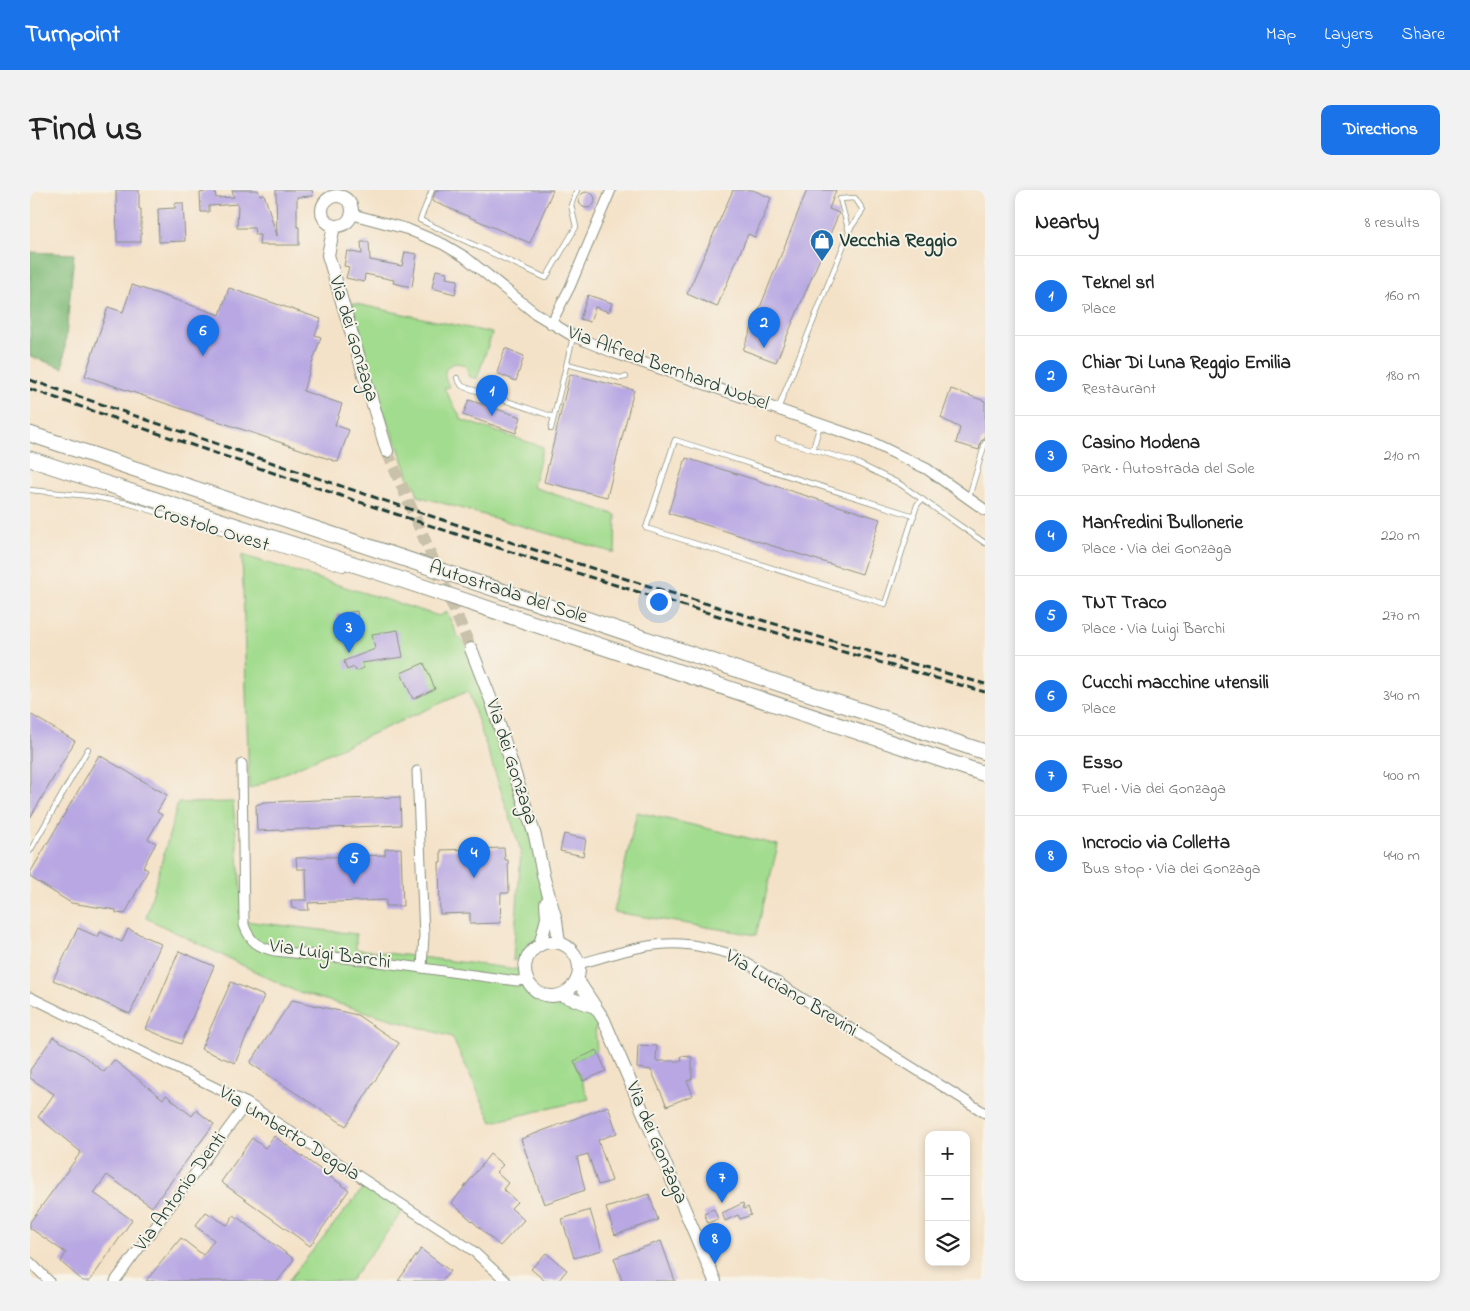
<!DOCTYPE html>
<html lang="en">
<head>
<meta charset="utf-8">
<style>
	:root { --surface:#fff; --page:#f2f2f2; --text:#222; --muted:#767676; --line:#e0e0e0; --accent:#1a73e8 }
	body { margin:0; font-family:"Indie Flower",sans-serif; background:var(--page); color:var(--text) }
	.controls { position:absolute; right:15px; bottom:15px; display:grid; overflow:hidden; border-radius:10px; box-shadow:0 2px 8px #0003 }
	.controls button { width:45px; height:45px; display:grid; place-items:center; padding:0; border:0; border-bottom:1px solid var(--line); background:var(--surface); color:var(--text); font:25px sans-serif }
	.you { position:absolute; left:628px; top:411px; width:18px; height:18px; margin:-12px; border:4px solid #fff; border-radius:50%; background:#1a73e8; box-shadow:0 0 0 8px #1a73e833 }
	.badge { display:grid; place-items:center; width:32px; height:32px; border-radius:50%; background:var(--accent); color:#fff; font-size:16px; font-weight:700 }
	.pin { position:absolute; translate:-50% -41px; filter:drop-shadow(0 1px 2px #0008) }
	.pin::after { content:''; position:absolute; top:26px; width:18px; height:15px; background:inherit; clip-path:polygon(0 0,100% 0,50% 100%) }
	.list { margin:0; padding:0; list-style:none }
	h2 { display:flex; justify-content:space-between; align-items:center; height:65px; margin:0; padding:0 20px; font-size:21px }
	h2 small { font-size:16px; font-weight:400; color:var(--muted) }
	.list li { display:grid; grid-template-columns:32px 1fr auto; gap:15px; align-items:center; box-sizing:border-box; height:80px; padding:0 20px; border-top:1px solid var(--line) }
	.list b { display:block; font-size:19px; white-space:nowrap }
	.list p { margin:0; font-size:16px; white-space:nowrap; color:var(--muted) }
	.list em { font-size:16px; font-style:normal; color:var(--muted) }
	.icon { flex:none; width:28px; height:28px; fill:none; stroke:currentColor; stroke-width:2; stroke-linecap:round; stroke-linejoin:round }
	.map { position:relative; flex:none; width:955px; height:1091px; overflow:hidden; border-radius:10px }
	header { display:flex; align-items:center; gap:30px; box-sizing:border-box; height:70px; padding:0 25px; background:var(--accent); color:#fff }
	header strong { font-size:24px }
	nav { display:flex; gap:28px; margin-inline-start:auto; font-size:18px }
	.intro { display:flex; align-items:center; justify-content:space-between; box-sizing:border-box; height:120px; padding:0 30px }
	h1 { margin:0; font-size:35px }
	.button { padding:12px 22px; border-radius:10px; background:var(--accent); color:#fff; font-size:18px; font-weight:700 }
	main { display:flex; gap:30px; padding:0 30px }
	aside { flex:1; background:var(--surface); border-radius:10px; box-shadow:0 2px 8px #0003 }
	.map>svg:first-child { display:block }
</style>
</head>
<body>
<header>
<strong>Turnpoint</strong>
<nav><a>Map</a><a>Layers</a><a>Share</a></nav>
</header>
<div class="intro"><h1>Find us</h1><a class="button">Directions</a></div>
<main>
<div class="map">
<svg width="955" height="1091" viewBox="0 0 955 1091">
	<rect width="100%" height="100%" fill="#f7f3e8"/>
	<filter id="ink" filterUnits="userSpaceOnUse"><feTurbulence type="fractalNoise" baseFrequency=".02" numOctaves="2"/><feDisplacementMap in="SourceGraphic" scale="10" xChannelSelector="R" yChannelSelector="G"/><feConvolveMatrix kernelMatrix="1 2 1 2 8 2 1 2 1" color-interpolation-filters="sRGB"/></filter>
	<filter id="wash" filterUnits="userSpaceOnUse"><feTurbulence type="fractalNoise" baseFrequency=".0096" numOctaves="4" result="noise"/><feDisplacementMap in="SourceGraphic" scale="20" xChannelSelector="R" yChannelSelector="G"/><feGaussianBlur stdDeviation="1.12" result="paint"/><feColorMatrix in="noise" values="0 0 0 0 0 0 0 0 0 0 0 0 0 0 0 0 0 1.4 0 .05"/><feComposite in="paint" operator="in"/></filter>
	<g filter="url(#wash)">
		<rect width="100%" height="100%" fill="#f4e2c8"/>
		<g fill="#a2dc8e" stroke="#608c61">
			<path d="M322,113L462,143L447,189L438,186C441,165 401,171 420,197L414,198L432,230L513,257L503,297L586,325L585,363L388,306L385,295L381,296L372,267L348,209Z"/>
			<path d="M212,365L409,426L417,422L427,445L441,459L505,646L517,728L501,761L483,771L491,661L438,501L219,599Z"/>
			<path d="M203,612L214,731L326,744V759L494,780L496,790L505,801L517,807L531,805L565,817L574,830L565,838L567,860L544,871L559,909L462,932L422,847L265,801L116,728L148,613Z"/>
			<path d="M607,622L748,655L726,745L584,722Z"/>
			<path d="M338,992L376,1017L320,1091H258Z"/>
		</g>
		<path fill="#81bc79" stroke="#507c56" d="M0,62L44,64L33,178L0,166Z"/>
		<g id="blocks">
			<g fill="#b8a7e3">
				<path d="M86,0H109V19H111V52H87Z"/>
				<path d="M174,0H185L186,8L204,7L202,0H228L230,5L234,4L247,46L246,0H282L283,6L267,7V37H269V55H229L230,45H225L224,38H207L208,14L179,16V22H171L170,3L175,2Z"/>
				<path d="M406,0H523L500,53L402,11Z"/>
				<path d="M703,0H723L741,8L725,47L718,44L687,117L657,104Z"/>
				<path d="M777,0H806L799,19L809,23L746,172L713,160Z"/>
				<circle cx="557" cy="10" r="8"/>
				<path d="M145,13H153L155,51L129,52L128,19L145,18Z"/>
				<path d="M331,52H339L340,70L372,76L375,62L387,64L382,97L363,93L364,90L335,84L334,92L316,88L319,77L314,76L317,61L332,64Z"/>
				<path d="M406,80L417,82L416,88L428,90L425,104L402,98Z"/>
				<path d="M102,95L190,125L199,98L291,129L285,145L291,147L273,201L312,214L305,235L319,240L308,272L55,186L78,117L93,122Z"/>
				<path d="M558,105L582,113L579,122L565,117L560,132L550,129Z"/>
				<path d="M475,158L494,166L486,191L467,183Z"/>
				<path d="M540,184L604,200L577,307L514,292Z"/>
				<path d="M921,199L955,211V249L951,251L949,260L926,253L930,238L911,228Z"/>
				<path d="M439,210L491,227L486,243L433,225Z"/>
				<path d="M656,268L850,329L832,384L638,323Z"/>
				<path d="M327,421L328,430L322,431L323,435L314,436V433L307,434L306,425Z"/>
				<path d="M368,440L373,467L332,473L334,478L326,481L324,477L317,480L314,471L345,459L342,444Z"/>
				<path d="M394,473L405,499L383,509L371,483Z"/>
				<path d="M0,524L45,551L0,628Z"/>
				<path d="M69,565L137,605L127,622L132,625L118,649L126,653L113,677L118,680L95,724L86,723V720L41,713L0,687V683Z"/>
				<path d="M370,607L371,635L227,641L226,615L234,612Z"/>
				<path d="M534,644L556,649L553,666L530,661Z"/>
				<path d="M371,658L373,716H356V710L278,713L279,720H270L262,718L261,710H277L276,679H267L266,668L355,665V659Z"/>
				<path d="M474,658L475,670H478L479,703H471L470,733L440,734V723L410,724L409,672H411V660Z"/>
				<path d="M48,738L68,747L70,742L92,752L98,739L131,754L100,824L23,790Z"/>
				<path d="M149,761L184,776L151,854L116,839Z"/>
				<path d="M201,792L234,806L205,873L171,859Z"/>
				<path d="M262,810L327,825L369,853L316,936L220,873Z"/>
				<path d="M23,847L51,864L74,882L84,870L133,909L136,905L162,926L166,920L184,934L122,1017L77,985L64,1003L102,1030L60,1091H53L31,1072L36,1063L0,1038V1032L51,962L8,927L24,904L0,888V880Z"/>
				<path d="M608,855L627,856L626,871H652L651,866L662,867V889L657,891L663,905L637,916L621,880L607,878Z"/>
				<path d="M567,860L576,881L553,891L544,871Z"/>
				<path d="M578,916L587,943L568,950L582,991L568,995L558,964L547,967L555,1000L514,1014L491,949Z"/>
				<path d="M244,946L319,1000L280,1056L191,992L222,948L235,958Z"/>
				<path d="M460,964L473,975L466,982L478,993L473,999L487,1012L481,1018L494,1030L470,1056L422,1013Z"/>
				<path d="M619,1004L628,1030L585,1045L576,1018Z"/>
				<path d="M713,1013L714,1019L718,1017L721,1025L710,1029L708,1025L695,1031L692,1023Z"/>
				<path d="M684,1019L688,1029L678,1033L674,1023Z"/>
				<path d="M560,1020L572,1060L544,1068L532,1029Z"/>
				<path d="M176,1022L197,1035L204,1025L264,1069L248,1091H116L151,1048L173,1065L184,1050L165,1036Z"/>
				<path d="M631,1051L645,1091H592L584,1068Z"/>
				<path d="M391,1059L420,1081L412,1091H368Z"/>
				<path d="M516,1063L537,1080L528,1091H515L501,1079Z"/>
			</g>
		</g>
	</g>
	<g filter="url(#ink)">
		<use href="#blocks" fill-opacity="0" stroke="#8a907e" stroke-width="1"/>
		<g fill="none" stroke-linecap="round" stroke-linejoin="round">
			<path stroke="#c9c1aa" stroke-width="12" stroke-dasharray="12 6" stroke-linecap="butt" d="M357,261L441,459"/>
			<g stroke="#8a907e" stroke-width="6">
				<g id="service">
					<path d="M402,0L390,30L516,88L546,37L541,15L547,0"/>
					<path d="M537,174L590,188L596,187"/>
					<path d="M427,188L432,196L524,227"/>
					<path d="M748,219L819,42L820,39L833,20L825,8L810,9L819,42"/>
					<path d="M521,239L543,147"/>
					<path d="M748,249L825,272L870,294L955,353"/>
					<path d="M783,259L790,235"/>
					<path d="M0,300L59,306L97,313L313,379"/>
					<path d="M939,307L955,253"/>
					<path d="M884,326L645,250L616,338L855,414L887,315L892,309"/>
					<path d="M0,661L58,559"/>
				</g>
			</g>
			<g stroke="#8a907e" stroke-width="11">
				<g id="minor">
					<path d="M521,134L540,97L581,0"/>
					<path d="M212,574L214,735C220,752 228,757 245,761L341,771L487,791L496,790"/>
					<path d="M387,581L394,746L392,777"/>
					<path d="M549,774C582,765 616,752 651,754C669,755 687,760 704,765L955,923"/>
					<path d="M0,807L217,913L442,1060L476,1091"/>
					<path d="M0,1072L19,1091"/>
					<path d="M85,1091L217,913"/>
				</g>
			</g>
			<g stroke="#8a907e" stroke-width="12">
				<path id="tertiary" d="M321,24L377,39L413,54L435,67L505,123L543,146L585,163L839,251L897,279L955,320"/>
			</g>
			<g stroke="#8a907e" stroke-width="14">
				<g id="secondary">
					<circle cx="307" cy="21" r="15"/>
					<path d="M304,36L298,65L357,261"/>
					<path d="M441,459L461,510L505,646L514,689L526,730L529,753"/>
					<circle cx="522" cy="779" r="27"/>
					<path d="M510,755L517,728L516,713"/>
					<path d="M547,789L574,830L685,1091"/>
					<path d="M531,805L565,817"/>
				</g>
			</g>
			<g stroke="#8a907e" stroke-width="17">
				<g id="motorway">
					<path d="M0,244L955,562"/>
					<path d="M0,269L360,386L955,584"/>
				</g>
			</g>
			<use href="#service" stroke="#fff" stroke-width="4.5"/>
			<use href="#minor" stroke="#fff" stroke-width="9"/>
			<use href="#tertiary" stroke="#fff" stroke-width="10"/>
			<use href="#secondary" stroke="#fff" stroke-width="12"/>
			<use href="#motorway" stroke="#fff" stroke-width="15"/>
			<g stroke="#1f3d34" stroke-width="3" stroke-dasharray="8 4" stroke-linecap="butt">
				<path d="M0,190C183,252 365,316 549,374C683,417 819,456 955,494"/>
				<path d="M0,199C181,262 361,324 544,382C680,425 818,463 955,502"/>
			</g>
		</g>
	</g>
	<defs>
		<g id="shop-pin" transform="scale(1.25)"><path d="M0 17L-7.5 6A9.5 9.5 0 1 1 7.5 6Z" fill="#1f6fb2" stroke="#f7f3e8"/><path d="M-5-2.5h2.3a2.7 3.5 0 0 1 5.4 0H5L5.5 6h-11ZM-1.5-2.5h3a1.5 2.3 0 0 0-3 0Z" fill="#fff"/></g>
	</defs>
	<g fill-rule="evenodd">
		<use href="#shop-pin" x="792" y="51"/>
	</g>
	<g text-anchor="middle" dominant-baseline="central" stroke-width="4" stroke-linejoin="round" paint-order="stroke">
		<g font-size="20" font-weight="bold" fill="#1f3d34" stroke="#f7f3e8" text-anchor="start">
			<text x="810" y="51">Vecchia Reggio</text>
		</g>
		<g font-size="20" fill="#1f3d34" stroke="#f7f3e8">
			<text transform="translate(323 149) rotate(73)">Via dei Gonzaga</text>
			<text transform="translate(638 179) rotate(20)">Via Alfred Bernhard Nobel</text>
			<text transform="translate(181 339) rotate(17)">Crostolo Ovest</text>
			<text transform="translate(478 403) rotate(18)">Autostrada del Sole</text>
			<text transform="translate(481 572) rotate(72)">Via dei Gonzaga</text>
			<text transform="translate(300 765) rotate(8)">Via Luigi Barchi</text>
			<text transform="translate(761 804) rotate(31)">Via Luciano Brevini</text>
			<text transform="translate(259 944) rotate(32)">Via Umberto Degola</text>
			<text transform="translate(626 953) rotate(67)">Via dei Gonzaga</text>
			<text transform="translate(151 1002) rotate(-54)">Via Antonio Denti</text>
		</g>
	</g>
</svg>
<div class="controls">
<button>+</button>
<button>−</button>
<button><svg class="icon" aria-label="layers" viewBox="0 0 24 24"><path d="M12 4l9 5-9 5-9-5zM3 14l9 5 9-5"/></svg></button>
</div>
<div class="you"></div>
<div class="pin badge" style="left:462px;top:226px">1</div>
<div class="pin badge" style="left:734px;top:158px">2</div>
<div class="pin badge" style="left:319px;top:463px">3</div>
<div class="pin badge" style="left:444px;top:688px">4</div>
<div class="pin badge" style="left:324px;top:694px">5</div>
<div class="pin badge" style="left:173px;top:166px">6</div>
<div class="pin badge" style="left:692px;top:1013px">7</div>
<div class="pin badge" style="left:685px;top:1074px">8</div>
</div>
<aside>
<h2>Nearby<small>8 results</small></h2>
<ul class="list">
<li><span class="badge">1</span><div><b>Teknel srl</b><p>Place</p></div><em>160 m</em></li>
<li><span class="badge">2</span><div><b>Chiar Di Luna Reggio Emilia</b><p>Restaurant</p></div><em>180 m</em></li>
<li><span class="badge">3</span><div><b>Casino Modena</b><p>Park · Autostrada del Sole</p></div><em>210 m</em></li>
<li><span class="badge">4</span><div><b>Manfredini Bullonerie</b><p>Place · Via dei Gonzaga</p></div><em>220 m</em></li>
<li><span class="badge">5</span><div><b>TNT Traco</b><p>Place · Via Luigi Barchi</p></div><em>270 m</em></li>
<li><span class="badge">6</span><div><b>Cucchi macchine utensili</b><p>Place</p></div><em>340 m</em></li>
<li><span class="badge">7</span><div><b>Esso</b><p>Fuel · Via dei Gonzaga</p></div><em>400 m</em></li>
<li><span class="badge">8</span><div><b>Incrocio via Colletta</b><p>Bus stop · Via dei Gonzaga</p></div><em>440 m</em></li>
</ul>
</aside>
</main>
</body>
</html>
